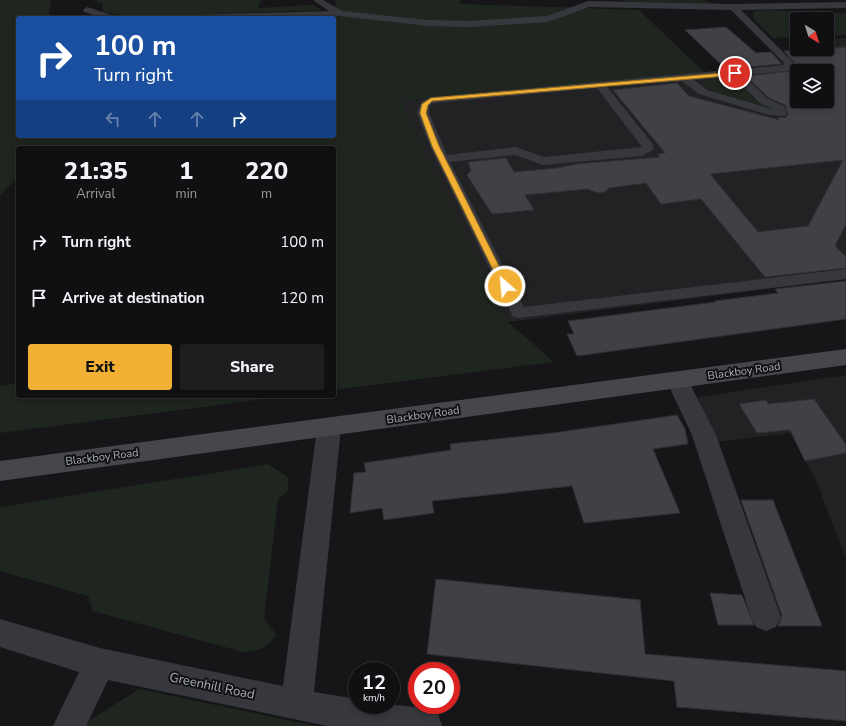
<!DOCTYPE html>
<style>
body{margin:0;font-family:"Nunito Sans",sans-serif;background:#1e1e20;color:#f1f3f6;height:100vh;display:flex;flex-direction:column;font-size:15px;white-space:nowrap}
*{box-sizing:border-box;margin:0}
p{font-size:13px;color:#9c9d9f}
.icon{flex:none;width:22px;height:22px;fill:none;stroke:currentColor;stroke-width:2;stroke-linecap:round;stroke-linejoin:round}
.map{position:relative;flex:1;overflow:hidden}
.panel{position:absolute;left:16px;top:146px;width:320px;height:252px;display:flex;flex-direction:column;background:#101012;border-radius:4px;box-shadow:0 2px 6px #0003,0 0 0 1px #303032}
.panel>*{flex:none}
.banner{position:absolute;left:16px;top:16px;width:320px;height:122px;border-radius:4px;box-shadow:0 2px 6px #0003,0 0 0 1px #303032;background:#1a4fa0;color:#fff;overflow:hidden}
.needle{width:26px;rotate:142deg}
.buttons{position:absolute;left:790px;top:12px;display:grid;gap:8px}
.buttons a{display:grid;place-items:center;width:44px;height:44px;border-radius:4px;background:#101012;box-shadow:0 2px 6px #0003,0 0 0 1px #303032;font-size:20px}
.speed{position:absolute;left:348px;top:662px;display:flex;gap:8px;font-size:20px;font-weight:700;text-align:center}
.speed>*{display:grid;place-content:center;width:52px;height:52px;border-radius:50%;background:#101012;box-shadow:0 2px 6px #0003,0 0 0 1px #303032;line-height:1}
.speed small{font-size:10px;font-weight:400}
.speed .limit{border:6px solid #d22;background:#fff;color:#111}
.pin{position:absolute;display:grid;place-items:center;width:34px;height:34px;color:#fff;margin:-17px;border:2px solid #fff;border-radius:50%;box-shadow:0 1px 4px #0007}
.me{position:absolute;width:44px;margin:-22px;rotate:333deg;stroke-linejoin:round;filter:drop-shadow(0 0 3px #0008)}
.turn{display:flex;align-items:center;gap:14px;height:84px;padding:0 12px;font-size:18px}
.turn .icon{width:52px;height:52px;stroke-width:2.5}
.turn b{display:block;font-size:28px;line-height:34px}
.lanes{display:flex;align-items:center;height:38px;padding:0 12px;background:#0003;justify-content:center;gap:20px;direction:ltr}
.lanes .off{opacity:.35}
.eta{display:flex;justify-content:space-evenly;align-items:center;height:68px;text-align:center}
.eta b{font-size:24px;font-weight:800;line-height:28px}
.cta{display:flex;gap:8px;margin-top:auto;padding:8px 12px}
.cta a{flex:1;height:46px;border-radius:4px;background:#f2b134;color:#111;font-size:16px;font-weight:800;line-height:46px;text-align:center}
.cta a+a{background:#1e1e20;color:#f1f3f6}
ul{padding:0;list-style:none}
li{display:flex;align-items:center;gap:12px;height:56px;padding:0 12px}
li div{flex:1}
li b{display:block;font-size:15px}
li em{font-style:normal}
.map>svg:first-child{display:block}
</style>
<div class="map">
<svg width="846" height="726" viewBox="0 0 846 726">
<rect width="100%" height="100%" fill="#161618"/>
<path fill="#222225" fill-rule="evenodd" d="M846,38V279L508,322L400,101L782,67L794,40H797V49H827V39ZM797,71H827V101H797Z
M846,375V559L816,480L791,433L714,442L698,397Z"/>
<path fill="#1e261f" d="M0,0H51L49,14C65,17 81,14 96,18H18V136H334V18H260L333,17L336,0H460V4L639,10L706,74L400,101L508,322L554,362L334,390V148H18V177L0,195Z
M94,0H261L258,8L312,5L322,10L132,17L103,12L102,3Z
M619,0H701L712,3L633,2Z
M766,10L846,13V35L827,36V19H797V37L773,38L753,18V14L755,11Z
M724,78L733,80L756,101L775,109L774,110L721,95L702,82L701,80Z
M18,383V396H290L0,433V386Z
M268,464L288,477V491L278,499L264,619L277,635C265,648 261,651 243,652L93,611L88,596L0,571V507Z
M139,689L316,726H81Z"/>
<path fill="#404145" stroke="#303034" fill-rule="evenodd" d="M726,27L756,53L771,52L782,64L726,69L685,30Z
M846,47V224L835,246L846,257V268L765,277L701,199L661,204L646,183L609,188L605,192L597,193L588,189L525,195L534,210L492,214L467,175L471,171L468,162L506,158L514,172L557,168L576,164L660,157L658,154L665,153L613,90L677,83L689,96L780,120L777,117L785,118L788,115L785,105L769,98L746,76L791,71L795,63L784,51ZM797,71H827V101H797ZM843,160L808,226L758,232L710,174Z
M846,281V319L577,356L567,334H574L568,321L715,302V301L778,293L775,289Z
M814,399L846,445V453L805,461L790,430L757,433L739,404L766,400L768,404Z
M677,415L685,429L688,444L653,449L680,513L584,523L572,486L432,501L434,513L384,520L382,508L350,513L354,473L366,472L364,463L451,450L450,444L553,433Z
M741,500H773L822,626H778L782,616Z
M436,579L640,600L645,654L846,671V721L677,707L674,681L427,654Z
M710,593L742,595L754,625H718Z"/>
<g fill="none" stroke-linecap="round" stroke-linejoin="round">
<path fill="#37383d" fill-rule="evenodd" d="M313,0H323L342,11L428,20L471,21L547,16L588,1L733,4L846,2V8L741,10L794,63L791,70L787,71L743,75L768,99L784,106L787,114L785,116L769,115L699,94L682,81L607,87L652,143L654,149L643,156L543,165L515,155L450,162L524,307L846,269V279L519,318L513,317L430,146L417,113L421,102L431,97L783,65L784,63L731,10L589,7L548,22L471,27L428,26L340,16L185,18L190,15L329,11ZM732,76L760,103L775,110L707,90L694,80ZM597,88L642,147L544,157L516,147L447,155L429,113L430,105L434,103Z
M87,7L115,16L117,18H103L84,12L83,10Z"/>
<path fill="#37383d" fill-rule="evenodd" d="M677,372L685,374L716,435L781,617L776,627L766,631L756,627L751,617L692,435L666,380L669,374Z
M329,419L337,422L341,428L314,692L357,699V705C385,705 411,703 438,714L442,726H327L108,680L86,726H53L79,672L0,647V619L100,648L283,686L317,428L321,422Z"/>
<path fill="#45474d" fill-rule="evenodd" d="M846,349V365L0,481V461Z"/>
</g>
<path fill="#f2b134" stroke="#9d7322" d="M735,72L737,75L432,101L428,105L426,113L439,146L509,286L505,288L501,286L432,146L420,113L422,104L431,98Z"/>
<g text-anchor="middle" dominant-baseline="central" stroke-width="4" stroke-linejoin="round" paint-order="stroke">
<g font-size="11" fill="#a8adb8" stroke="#111113">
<text transform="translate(744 371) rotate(-8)">Blackboy Road</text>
<text transform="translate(423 415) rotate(-8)">Blackboy Road</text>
<text transform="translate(102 457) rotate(-7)">Blackboy Road</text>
</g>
<g font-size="13" fill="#a8adb8" stroke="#111113">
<text transform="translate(212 686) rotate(12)">Greenhill Road</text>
</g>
</g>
</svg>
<div class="buttons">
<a><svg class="needle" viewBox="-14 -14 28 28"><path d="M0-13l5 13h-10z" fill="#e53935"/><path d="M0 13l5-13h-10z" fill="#9c9d9f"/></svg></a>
<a><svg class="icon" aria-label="layers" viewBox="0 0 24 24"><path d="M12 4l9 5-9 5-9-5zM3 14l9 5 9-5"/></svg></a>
</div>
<div class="speed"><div>12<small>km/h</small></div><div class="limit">20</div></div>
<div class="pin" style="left:735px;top:73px;background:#d93025"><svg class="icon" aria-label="arrive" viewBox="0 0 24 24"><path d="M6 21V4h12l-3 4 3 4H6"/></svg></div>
<svg class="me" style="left:505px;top:286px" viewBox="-20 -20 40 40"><circle r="17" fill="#f2b134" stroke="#fff" stroke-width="3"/><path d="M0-11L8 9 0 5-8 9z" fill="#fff"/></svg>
<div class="banner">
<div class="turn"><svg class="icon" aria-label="right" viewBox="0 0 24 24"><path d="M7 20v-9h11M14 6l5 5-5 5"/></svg><div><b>100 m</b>Turn right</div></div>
<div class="lanes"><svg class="icon off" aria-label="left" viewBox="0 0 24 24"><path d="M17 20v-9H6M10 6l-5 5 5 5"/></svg><svg class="icon off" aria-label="ahead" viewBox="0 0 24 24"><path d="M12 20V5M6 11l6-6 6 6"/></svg><svg class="icon off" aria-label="ahead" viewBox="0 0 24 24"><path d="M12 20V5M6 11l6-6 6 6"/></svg><svg class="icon" aria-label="right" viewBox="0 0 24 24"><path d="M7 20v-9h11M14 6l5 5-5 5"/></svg></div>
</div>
<section class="panel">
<div class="eta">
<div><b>21:35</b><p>Arrival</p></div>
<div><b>1</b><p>min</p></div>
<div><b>220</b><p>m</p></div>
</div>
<ul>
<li><svg class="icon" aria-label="right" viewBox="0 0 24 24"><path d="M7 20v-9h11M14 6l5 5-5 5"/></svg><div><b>Turn right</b></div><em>100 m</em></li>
<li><svg class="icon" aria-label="arrive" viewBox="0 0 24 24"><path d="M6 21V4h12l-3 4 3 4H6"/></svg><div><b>Arrive at destination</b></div><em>120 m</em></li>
</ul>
<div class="cta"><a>Exit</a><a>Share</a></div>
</section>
</div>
